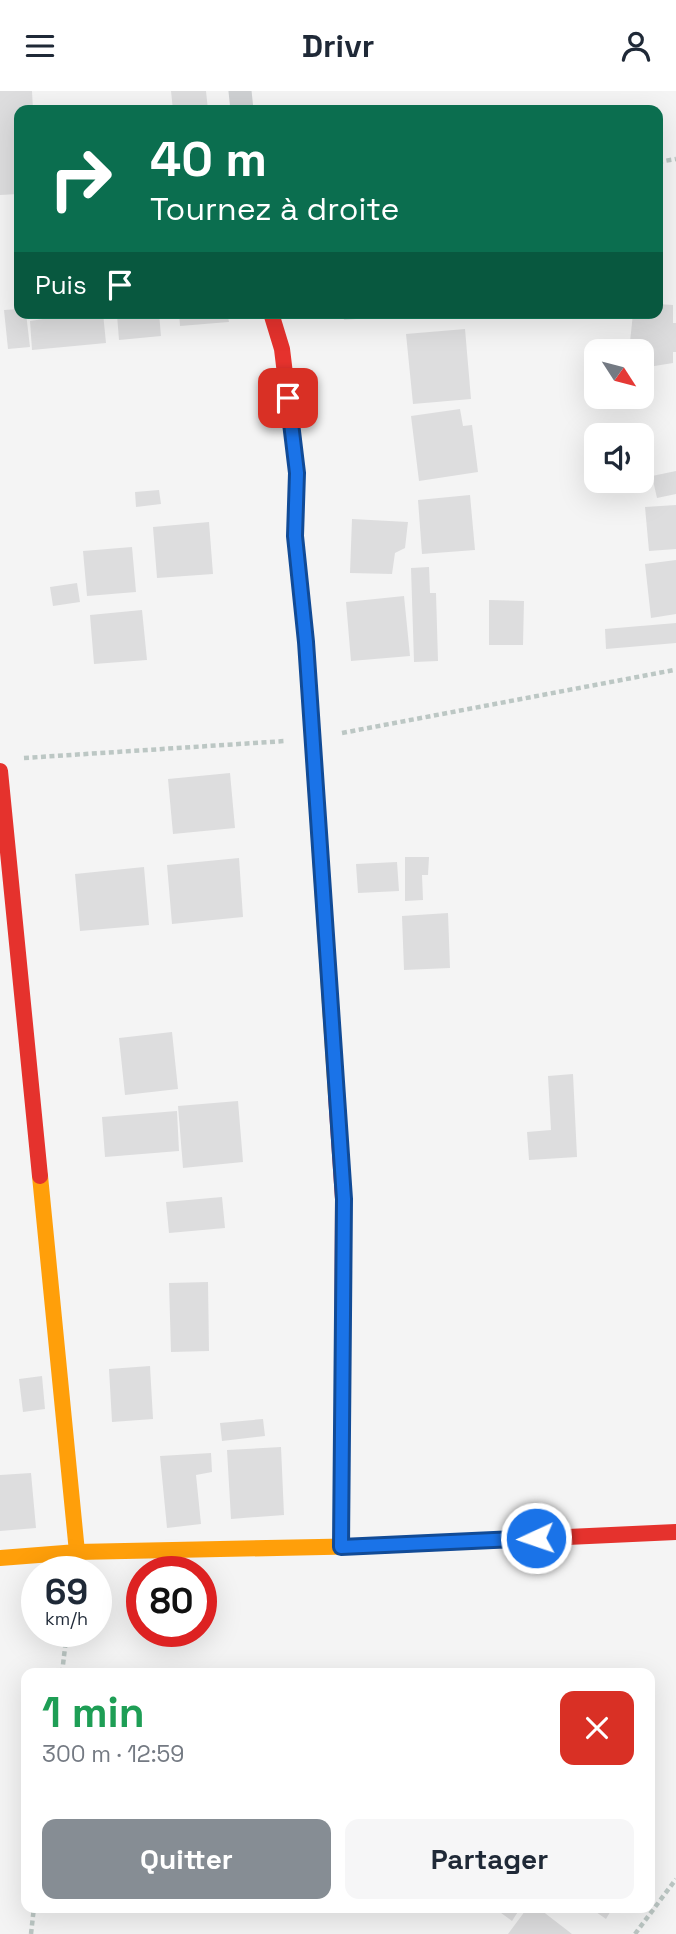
<!DOCTYPE html>
<html lang="fr">
<meta charset="utf-8">
<style>
body{margin:0;font-family:"Space Grotesk",sans-serif;background:#f6f6f7;color:#1f2937;height:100vh;display:flex;flex-direction:column;font-size:26px;white-space:nowrap}
*{box-sizing:border-box;margin:0}
p{font-size:23px;color:#747a83}
.icon{flex:none;width:38px;height:38px;fill:none;stroke:currentColor;stroke-width:2;stroke-linecap:round;stroke-linejoin:round}
.map{position:relative;flex:1;overflow:hidden}
.panel{position:absolute;left:21px;top:1577px;width:634px;height:245px;display:flex;flex-direction:column;background:#fff;border-radius:14px;box-shadow:0 7px 28px #0002}
.panel>*{flex:none}
.top-card{position:absolute;left:14px;top:14px;width:649px;height:214px;border-radius:14px;box-shadow:0 7px 28px #0002;background:#0b6e4f;color:#fff;overflow:hidden}
.needle{width:46px;rotate:126deg}
.controls{position:absolute;left:584px;top:248px;display:grid;gap:14px}
.controls a{display:grid;place-items:center;width:70px;height:70px;border-radius:14px;background:#fff;box-shadow:0 7px 28px #0002;font-size:35px}
.speed{position:absolute;left:21px;top:1465px;display:flex;gap:14px;font-size:35px;font-weight:700;text-align:center}
.speed>*{display:grid;place-content:center;width:91px;height:91px;border-radius:50%;background:#fff;box-shadow:0 7px 28px #0002;line-height:1}
.speed small{font-size:18px;font-weight:400}
.speed .limit{border:10px solid #d22;background:#fff;color:#111}
.pin{position:absolute;display:grid;place-items:center;width:60px;height:60px;color:#fff;margin:-30px;border-radius:14px;box-shadow:0 4px 10px #0006}
.me{position:absolute;width:77px;margin:-38px;rotate:267deg;stroke-linejoin:round;filter:drop-shadow(0 0 5px #0008)}
.turn{display:flex;align-items:center;gap:24px;height:147px;padding:0 21px;font-size:32px}
.turn .icon{width:91px;height:91px;stroke-width:2.5}
.turn b{display:block;font-size:49px;line-height:60px}
.then{display:flex;align-items:center;height:66px;padding:0 21px;background:#0003;gap:14px;font-size:26px}
.round{display:grid;place-items:center;flex:none;width:74px;height:74px;border-radius:14px;background:#f6f6f7}
.summary{display:flex;align-items:center;justify-content:space-between;height:119px;padding:0 21px}
h1{font-size:42px;font-weight:600;line-height:52px;color:#1e9e55}
.button{display:flex;gap:14px;margin-top:auto;padding:14px 21px}
.button a{flex:1;height:80px;border-radius:14px;background:#868d94;color:#fff;font-size:28px;font-weight:600;line-height:80px;text-align:center}
.button a+a{background:#f6f6f7;color:#1f2937}
header{display:flex;justify-content:space-between;align-items:center;height:91px;padding:0 21px;background:#fff;font-size:32px;font-weight:600}
.map>svg:first-child{display:block}
</style>
<header><svg class="icon" aria-label="menu" viewBox="0 0 24 24"><path d="M4 6h16M4 12h16M4 18h16"/></svg>Drivr<svg class="icon" aria-label="person" viewBox="0 0 24 24"><circle cx="12" cy="8" r="4"/><path d="M4 21q1-7 8-7t8 7"/></svg></header>
<div class="map">
<svg width="676" height="1843" viewBox="0 0 676 1843">
<rect width="100%" height="100%" fill="#f4f4f4"/>
<path fill="#ddddde" d="M0,0H32L33,19H19V103L0,104Z
M171,0H206L208,19H173Z
M658,213L673,214V232H676V261H673V272L642,277V261H629L633,222H658Z
M19,218V222H26L30,256L8,258L4,219Z
M82,222H103L106,252L32,259L30,230Z
M138,222H159L161,245L119,249L117,224Z
M179,222H227L229,231L180,235Z
M343,222H392V225L344,229Z
M465,238L471,308L413,313L406,243Z
M460,318L463,335L472,334L478,381L419,390L411,325Z
M676,380V403L657,407L652,385Z
M159,399L161,413L136,416L135,401Z
M470,404L475,459L422,463L418,409Z
M676,414V458L649,460L645,416Z
M352,428L408,431L405,457L395,462L392,483L350,482Z
M209,431L213,483L157,487L153,436Z
M132,456L136,501L87,505L83,460Z
M676,469V523L651,527L645,473Z
M429,476L430,502H436L438,570L414,571L411,477Z
M77,492L80,511L53,515L50,496Z
M404,505L410,565L351,570L346,511Z
M489,509L524,510L523,554H489Z
M142,519L147,569L94,573L90,524Z
M676,532V552L606,558L605,538Z
M230,682L235,737L173,743L168,688Z
M405,766H429L428,784H422L423,809L405,810Z
M239,767L243,826L172,833L167,774Z
M397,771L399,800L358,802L356,773Z
M144,776L149,834L80,840L75,783Z
M448,822L450,877L404,879L402,825Z
M172,941L178,998L125,1004L119,947Z
M573,983L577,1066L529,1069L527,1041L551,1039L548,985Z
M238,1010L243,1071L183,1077L178,1015Z
M177,1020L179,1060L105,1066L102,1026Z
M222,1106L225,1137L169,1142L166,1111Z
M208,1191L209,1260L171,1261L169,1192Z
M150,1275L153,1328L112,1331L109,1278Z
M42,1285L45,1318L23,1321L19,1288Z
M263,1328L265,1345L222,1350L220,1332Z
M281,1356L284,1424L231,1428L227,1359Z
M211,1362L212,1381L196,1384L201,1433L167,1437L160,1365Z
M31,1382L36,1437L0,1440V1384Z
M499,1816H521L512,1830L497,1819Z
M528,1816H537L572,1843H508Z
M589,1816H613L606,1828Z"/>
<g fill="none" stroke-linecap="round" stroke-linejoin="round">
<path stroke="#bcc7c4" stroke-width="4.5" stroke-dasharray="5 3.5" stroke-linecap="butt" d="M658,71L676,68
M342,642L674,579
M24,667L285,650
M62,1582L67,1540
M31,1843L34,1816
M635,1843L676,1788"/>
<path stroke="#ced0d2" stroke-width="23" d="M240,0L242,19"/>
<path stroke="#ff9f0a" stroke-width="16" d="M315,687L336,1004
M40,1085L77,1461
M341,1456L342,1358
M0,1467L77,1461L370,1455"/>
<path stroke="#e5322d" stroke-width="16" d="M271,222L282,258L297,382L295,445L306,551L315,687
M0,680L40,1085
M336,1004L343,1108L342,1358
M370,1455L676,1441"/>
</g>
<g fill="none" stroke-linecap="round" stroke-linejoin="round">
<g stroke="#114b97" stroke-width="18">
<path id="route" d="M288,307L297,382L295,445L306,551L344,1108L341,1456L536,1447"/>
</g>
<use href="#route" stroke="#1a73e8" stroke-width="12"/>
</g>
</svg>
<div class="controls">
<a><svg class="needle" viewBox="-14 -14 28 28"><path d="M0-13l5 13h-10z" fill="#e53935"/><path d="M0 13l5-13h-10z" fill="#747a83"/></svg></a>
<a><svg class="icon" aria-label="sound" viewBox="0 0 24 24"><path d="M4 9h4l5-4v14l-5-4H4zM17 9q2 3 0 6"/></svg></a>
</div>
<div class="speed"><div>69<small>km/h</small></div><div class="limit">80</div></div>
<div class="pin" style="left:288px;top:307px;background:#d93025"><svg class="icon" aria-label="arrive" viewBox="0 0 24 24"><path d="M6 21V4h12l-3 4 3 4H6"/></svg></div>
<svg class="me" style="left:536px;top:1447px" viewBox="-20 -20 40 40"><circle r="17" fill="#1a73e8" stroke="#fff" stroke-width="3"/><path d="M0-11L8 9 0 5-8 9z" fill="#fff"/></svg>
<div class="top-card">
<div class="turn"><svg class="icon" aria-label="right" viewBox="0 0 24 24"><path d="M7 20v-9h11M14 6l5 5-5 5"/></svg><div><b>40 m</b>Tournez à droite</div></div>
<div class="then">Puis<svg class="icon" aria-label="arrive" viewBox="0 0 24 24"><path d="M6 21V4h12l-3 4 3 4H6"/></svg></div>
</div>
<section class="panel">
<div class="summary"><div><h1>1 min</h1><p>300 m · 12:59</p></div><a class="round" style="background:#d93025;color:#fff"><svg class="icon" aria-label="close" viewBox="0 0 24 24"><path d="M6 6l12 12M18 6L6 18"/></svg></a></div>
<div class="button"><a>Quitter</a><a>Partager</a></div>
</section>
</div>
